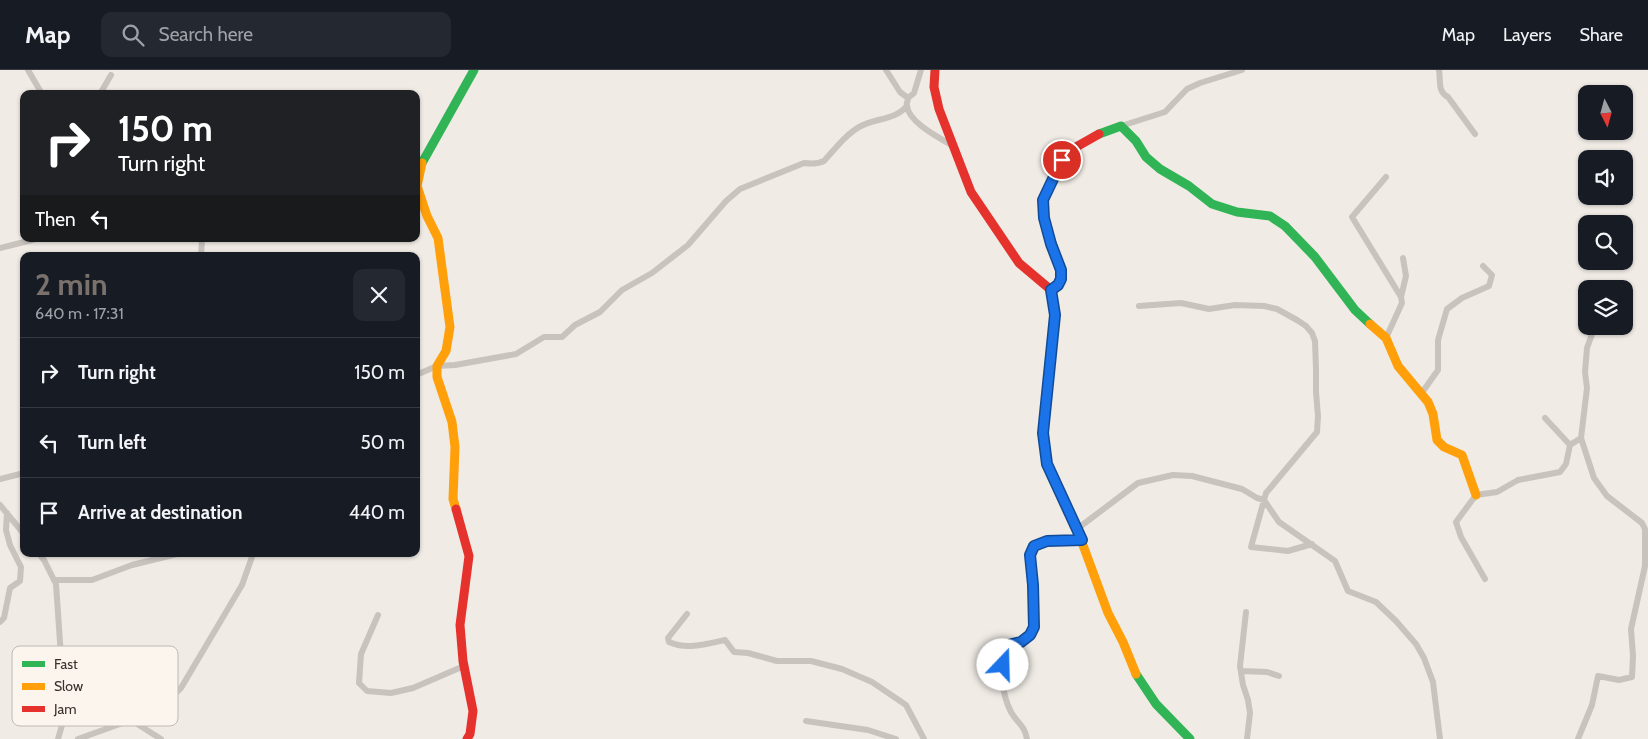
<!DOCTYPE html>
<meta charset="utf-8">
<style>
body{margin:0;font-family:Cabin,sans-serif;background:#242831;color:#f1f3f6;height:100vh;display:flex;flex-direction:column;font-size:19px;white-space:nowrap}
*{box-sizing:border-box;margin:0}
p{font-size:16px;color:#9ea1a6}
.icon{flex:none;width:28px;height:28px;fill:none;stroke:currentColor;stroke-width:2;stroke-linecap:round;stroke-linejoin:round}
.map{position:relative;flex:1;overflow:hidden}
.side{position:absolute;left:20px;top:182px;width:400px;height:305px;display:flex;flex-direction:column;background:#171b24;border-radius:10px;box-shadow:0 1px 4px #0004}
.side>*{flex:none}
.top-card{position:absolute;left:20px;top:20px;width:400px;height:152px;border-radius:10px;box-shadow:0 1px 4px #0004;background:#202124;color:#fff;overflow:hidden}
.needle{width:32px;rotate:174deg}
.buttons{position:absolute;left:1578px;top:15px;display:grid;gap:10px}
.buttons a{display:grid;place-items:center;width:55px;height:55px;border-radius:10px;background:#171b24;box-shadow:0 1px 4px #0004;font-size:25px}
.pin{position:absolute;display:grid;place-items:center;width:42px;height:42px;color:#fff;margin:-21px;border:2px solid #fff;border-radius:50%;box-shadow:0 1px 5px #0007}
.me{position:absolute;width:55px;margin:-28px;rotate:21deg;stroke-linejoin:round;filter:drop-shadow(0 0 4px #0008)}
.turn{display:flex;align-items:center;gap:18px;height:105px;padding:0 15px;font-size:22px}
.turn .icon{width:65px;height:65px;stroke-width:2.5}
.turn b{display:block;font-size:35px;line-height:42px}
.then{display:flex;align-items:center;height:48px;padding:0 15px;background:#0003;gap:10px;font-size:19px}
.round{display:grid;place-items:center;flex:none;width:52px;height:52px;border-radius:10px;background:#242831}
.overview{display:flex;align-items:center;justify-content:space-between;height:85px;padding:0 15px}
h1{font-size:30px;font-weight:800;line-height:38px;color:#7a716c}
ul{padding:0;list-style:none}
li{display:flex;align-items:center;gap:15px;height:70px;padding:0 15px;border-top:1px solid #363941}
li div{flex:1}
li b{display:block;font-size:19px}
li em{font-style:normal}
header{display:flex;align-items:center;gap:30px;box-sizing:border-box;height:70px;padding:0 25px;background:#171b24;border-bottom:1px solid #363941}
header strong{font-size:24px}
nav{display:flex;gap:28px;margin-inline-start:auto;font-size:18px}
.search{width:350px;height:45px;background:#242831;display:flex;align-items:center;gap:12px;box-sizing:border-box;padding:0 18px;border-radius:10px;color:#9ea1a6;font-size:19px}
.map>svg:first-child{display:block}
</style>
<header>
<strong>Map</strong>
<div class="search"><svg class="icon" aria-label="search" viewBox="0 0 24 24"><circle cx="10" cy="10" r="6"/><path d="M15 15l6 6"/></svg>Search here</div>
<nav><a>Map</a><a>Layers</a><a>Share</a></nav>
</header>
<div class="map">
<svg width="1648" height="669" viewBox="0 0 1648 669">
<rect width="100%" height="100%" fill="#f0ebe5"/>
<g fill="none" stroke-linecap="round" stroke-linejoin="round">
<path stroke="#c9c3be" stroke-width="6" d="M28,0L42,24
M886,0L900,22L908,28L914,23L921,0
M1439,0C1441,11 1437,21 1448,27L1475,64
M100,24L111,5
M908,28C908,31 906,33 907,36C909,53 940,68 953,76
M1121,56L1165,42L1187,19L1200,13L1242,0
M0,178L36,169
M201,186L202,169
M1401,227L1406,206L1403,188
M1139,236L1181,233L1209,239L1235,235L1264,236L1277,239L1297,250L1306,256L1312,263L1315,271L1316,299V322L1318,346L1317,362L1266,423L1251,477L1288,481L1312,474
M1386,268L1402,233L1401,227L1352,147L1386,107
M416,305L437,296L455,295L516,284L544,267H562L575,255L600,242L622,220L652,203L688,175L726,131L740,119L804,93C812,94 818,94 824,91C835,79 847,63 861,56C876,48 895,50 907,36
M1421,324L1438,300V270L1447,239L1462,228L1489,216L1492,205L1483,196
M1545,348L1570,375
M0,409L24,403
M0,435L24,464
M1077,459L1138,413L1173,405L1192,406L1242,419L1257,428L1264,430L1279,452L1335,491L1348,521L1376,532L1396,551L1416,574L1424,588L1433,612L1440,669
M39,484L44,490L56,514L65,645L58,669
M1485,509L1461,467L1456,452L1476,425L1497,422L1518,410L1560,402L1566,394L1570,375L1581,368
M54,510H92L132,495L177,484
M1246,542L1240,596L1243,615L1248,630L1250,643L1247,669
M687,544L668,568L669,572C686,580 707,574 725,570L734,582L748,583L777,591H811L842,599L872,612L906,635L924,669
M378,545L361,584L359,613L367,621L391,623L413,618L464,596
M0,552L4,548L10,518L20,511L21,497L10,475L6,460L7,443
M1241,601L1267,602L1279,606
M131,650L161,669
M806,651L868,660L896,669
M78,669L131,650L154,643L181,618L242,515L253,484
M1027,669C1024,654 1017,653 1011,642C1001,623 999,594 1008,575L1021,572L1031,565L1034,557L1033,515L1030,485L1033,476L1047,471H1082
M1578,669L1592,635L1598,606L1619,610L1632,607L1633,586L1631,559L1645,496V459L1642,453L1607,426L1594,408L1581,368L1587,318L1585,302L1587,278L1595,256"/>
<path stroke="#30b455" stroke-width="9" d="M1099,64L1121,56L1136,71L1146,87L1160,99L1189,116L1212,134L1237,142L1270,146L1285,156L1315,187L1355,240L1370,254
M422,93L474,0
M1136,604L1156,634L1190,669"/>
<path stroke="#ff9f0a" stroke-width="9" d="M422,93L417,116L427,146L438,168L450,257L446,281L437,296V307L452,352L455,377L453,429L456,439
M1055,249L1043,363L1047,394L1080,467L1108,543L1123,572L1136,604
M1370,254L1386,268L1398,296L1428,332L1433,344L1437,370L1444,377L1462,385L1476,425"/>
<path stroke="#e5322d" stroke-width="9" d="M935,0L934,17L939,39L971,122L1019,193L1051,220L1055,249
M1051,220L1058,215L1061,209V200L1051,174L1044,148L1043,130L1062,90L1076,77L1099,64
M456,439L469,486L460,555L463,591L473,641L470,664L467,669"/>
</g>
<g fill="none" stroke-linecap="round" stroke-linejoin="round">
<g stroke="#114b97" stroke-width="12">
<path id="route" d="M1003,595L1004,583L1008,575L1021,572L1030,565L1034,557L1033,515L1030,485L1034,476L1047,471L1082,470L1047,394L1043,363L1055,245L1051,220L1058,215L1061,209V200L1051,174L1044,148L1043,130L1062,90"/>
</g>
<use href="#route" stroke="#1a73e8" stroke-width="9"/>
</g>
<rect x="12" y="576" width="166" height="80" rx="8" fill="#fbf5ee" stroke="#c1bab4" stroke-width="1"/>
<rect x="22" y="591" width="23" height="6" fill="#30b455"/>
<rect x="22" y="613" width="23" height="7" fill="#ff9f0a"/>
<rect x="22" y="636" width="23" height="6" fill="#e5322d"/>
<g font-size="14" fill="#3b302b">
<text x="54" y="599">Fast</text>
<text x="54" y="621">Slow</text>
<text x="54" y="644">Jam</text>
</g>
</svg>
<div class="buttons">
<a><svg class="needle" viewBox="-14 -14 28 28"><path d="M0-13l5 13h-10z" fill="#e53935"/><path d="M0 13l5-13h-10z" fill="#9ea1a6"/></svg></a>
<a><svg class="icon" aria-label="sound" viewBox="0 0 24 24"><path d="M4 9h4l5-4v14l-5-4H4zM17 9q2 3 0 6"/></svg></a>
<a><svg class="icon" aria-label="search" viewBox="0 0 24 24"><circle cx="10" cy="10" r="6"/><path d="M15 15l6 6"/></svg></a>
<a><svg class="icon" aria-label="layers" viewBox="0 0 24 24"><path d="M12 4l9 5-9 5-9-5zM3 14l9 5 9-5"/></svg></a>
</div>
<div class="pin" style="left:1062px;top:90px;background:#d93025"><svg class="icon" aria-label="arrive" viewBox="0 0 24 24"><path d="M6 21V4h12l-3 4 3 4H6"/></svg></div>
<svg class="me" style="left:1003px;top:595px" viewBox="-20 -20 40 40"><circle r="19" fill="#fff"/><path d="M0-13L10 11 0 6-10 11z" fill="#1a73e8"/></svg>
<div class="top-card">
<div class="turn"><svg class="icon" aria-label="right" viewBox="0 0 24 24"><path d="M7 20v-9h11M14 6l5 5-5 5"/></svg><div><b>150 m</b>Turn right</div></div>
<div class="then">Then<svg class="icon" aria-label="left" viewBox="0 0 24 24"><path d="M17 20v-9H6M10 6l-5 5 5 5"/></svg></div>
</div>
<section class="side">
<div class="overview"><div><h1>2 min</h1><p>640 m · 17:31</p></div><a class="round"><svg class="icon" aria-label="close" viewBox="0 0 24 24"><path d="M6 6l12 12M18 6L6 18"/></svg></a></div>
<ul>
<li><svg class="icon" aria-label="right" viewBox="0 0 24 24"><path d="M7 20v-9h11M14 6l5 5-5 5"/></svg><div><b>Turn right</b></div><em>150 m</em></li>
<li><svg class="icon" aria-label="left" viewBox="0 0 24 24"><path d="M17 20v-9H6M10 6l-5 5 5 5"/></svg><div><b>Turn left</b></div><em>50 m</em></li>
<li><svg class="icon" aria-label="arrive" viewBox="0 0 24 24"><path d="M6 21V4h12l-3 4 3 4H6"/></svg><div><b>Arrive at destination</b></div><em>440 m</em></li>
</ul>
</section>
</div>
